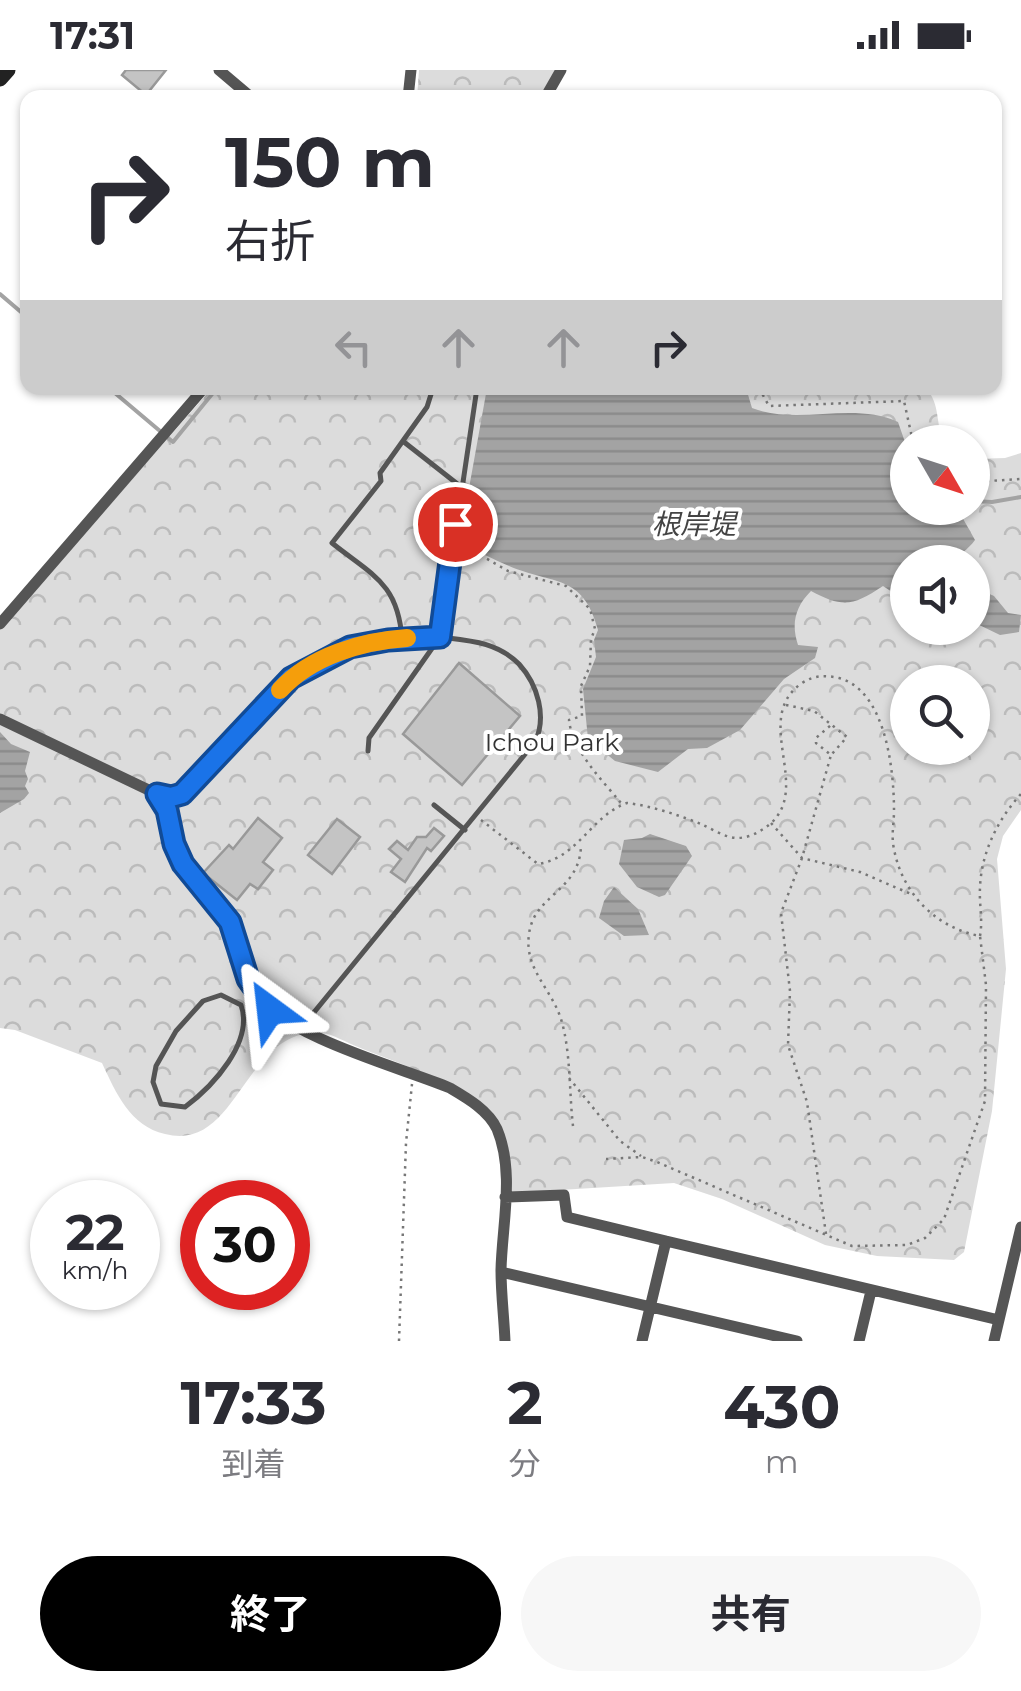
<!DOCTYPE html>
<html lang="ja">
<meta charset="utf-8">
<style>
body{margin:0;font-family:Montserrat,"Noto Sans JP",sans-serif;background:#f7f7f7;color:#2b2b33;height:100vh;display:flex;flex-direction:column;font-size:38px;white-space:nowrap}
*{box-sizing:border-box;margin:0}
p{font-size:32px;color:#7c7c81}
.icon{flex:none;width:55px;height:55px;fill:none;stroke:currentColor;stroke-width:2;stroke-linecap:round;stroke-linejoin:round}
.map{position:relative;height:1271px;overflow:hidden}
.drawer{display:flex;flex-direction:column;background:#fff;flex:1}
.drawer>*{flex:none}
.top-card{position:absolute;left:20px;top:20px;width:982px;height:305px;border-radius:20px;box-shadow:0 2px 8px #0004;background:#fff;color:#2b2b33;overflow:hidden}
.needle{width:65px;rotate:129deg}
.buttons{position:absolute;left:890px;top:355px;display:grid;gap:20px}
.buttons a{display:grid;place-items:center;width:100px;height:100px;border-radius:50%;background:#fff;box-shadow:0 2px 8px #0004;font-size:50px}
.speed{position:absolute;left:30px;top:1110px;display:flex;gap:20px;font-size:50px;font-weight:700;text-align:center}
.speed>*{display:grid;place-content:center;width:130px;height:130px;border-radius:50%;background:#fff;box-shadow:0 2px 8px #0004;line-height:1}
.speed small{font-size:25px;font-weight:400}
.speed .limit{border:15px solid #d22;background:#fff;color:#111}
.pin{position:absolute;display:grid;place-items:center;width:85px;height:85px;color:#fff;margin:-42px;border:5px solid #fff;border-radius:50%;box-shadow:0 2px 10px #0007}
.me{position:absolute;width:110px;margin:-55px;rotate:330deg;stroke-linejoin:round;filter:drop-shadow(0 0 8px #0008)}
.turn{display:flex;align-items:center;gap:35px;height:210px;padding:0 40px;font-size:45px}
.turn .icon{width:130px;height:130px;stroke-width:2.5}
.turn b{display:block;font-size:70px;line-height:85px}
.lanes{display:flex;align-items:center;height:95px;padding:0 40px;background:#0003;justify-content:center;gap:50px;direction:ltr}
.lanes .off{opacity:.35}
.eta{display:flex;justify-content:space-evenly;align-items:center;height:170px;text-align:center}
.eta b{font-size:60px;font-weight:700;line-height:70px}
.action{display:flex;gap:20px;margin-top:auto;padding:20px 40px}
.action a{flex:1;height:115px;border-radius:60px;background:#000;color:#fff;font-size:40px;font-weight:700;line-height:115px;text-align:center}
.action a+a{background:#f7f7f7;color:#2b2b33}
.status{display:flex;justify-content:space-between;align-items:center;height:70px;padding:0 50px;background:#fff;direction:ltr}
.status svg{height:28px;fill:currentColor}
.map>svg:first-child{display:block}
</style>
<div class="status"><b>17:31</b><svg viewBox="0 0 49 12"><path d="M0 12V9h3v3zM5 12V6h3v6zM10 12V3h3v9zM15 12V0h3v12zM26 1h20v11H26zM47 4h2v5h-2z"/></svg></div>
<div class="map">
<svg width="1021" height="1271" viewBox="0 0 1021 1271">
<defs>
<pattern id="forest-crowns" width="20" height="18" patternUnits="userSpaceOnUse" patternTransform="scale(2.5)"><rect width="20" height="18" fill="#dcdcdc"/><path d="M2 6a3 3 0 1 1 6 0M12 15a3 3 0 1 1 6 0" fill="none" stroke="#bbb"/></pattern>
<pattern id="water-rules" width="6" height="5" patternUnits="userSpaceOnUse" patternTransform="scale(2.5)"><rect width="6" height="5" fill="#a3a3a3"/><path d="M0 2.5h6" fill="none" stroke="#8b8b8b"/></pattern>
</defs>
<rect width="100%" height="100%" fill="#fff"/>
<path fill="url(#forest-crowns)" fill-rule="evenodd" d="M419,0H556L539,27L417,28Z
M212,318H926C941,335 935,353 944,372H908V438H972L973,389L1005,388L1021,383V740L1003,766L997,789L1006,899L992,1041L964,1182L954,1190L877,1186L825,1175L722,1129L674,1113L511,1123L500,1053C472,1036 444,1014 415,1000C397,991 377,985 358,977C347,973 333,964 322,963C243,957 239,1083 165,1064C130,1056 116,1023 102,993L15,960L0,958V560ZM908,492H972V558H908ZM908,612H972V678H908Z"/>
<path fill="url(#water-rules)" d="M487,318H746L752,338C798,356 853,331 898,352L906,375L908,438H957L975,470C957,494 936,492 908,492L907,532L883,516C853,536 843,538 811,521C795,537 791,554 798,575L818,577L815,588L784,609L740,660L707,678L688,679L658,702L615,691L588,669L583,619L596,587L594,570L598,560C583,503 553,515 509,496C492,489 477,480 459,474Z
M973,518L994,526L1008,543L1021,545L1019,562L1000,565L973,552Z
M0,662L11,674L30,682L25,701L28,709L25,716L29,723L24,729L0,743Z
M650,764L686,776L692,786L665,825L659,827L637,817L619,794L624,770L642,768Z
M614,817L638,839L649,865L624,866L599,848L604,831Z"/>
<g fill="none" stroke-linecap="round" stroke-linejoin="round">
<path stroke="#a3a3a3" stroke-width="4" d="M0,224L28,248
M109,318L173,372L217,318
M972,431L992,432L1021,427"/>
</g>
<path fill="#c4c4c4" stroke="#999" stroke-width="2.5" d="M126,0H166L146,25L122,5Z
M459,593L520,646L462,715L403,664Z
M258,748L282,768L263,792L273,800L258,819L250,814L237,830L203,803L229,775L233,779Z
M337,749L360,767L332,804L308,785Z
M434,758L444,766L431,781L427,778L405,812L391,802L401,789L389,779L397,771L408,780L417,767H426Z"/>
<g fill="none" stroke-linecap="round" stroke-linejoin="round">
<path stroke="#777" stroke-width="2.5" stroke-dasharray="2.5 5" stroke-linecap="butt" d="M759,318L769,336L904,331L913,372
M972,412L1021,409
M461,474L508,501L566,516L590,539L595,559L591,569L590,596L581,616L582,646L569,650C572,680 602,710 621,733
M786,635L814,641L847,667L831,685L816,673V668L831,655
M481,750L538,794C578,788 592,745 627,733C652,736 678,745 701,754C712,759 724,767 736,768C744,768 752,766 758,762C823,728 747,651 802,613C814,605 826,605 839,608C886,621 894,700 894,741C894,754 891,766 894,779C902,823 936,858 980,866L986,915L985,1031L944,1149L925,1168L907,1175L852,1176L657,1092L642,1087L606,1089
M771,753L802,788L860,802L911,824
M980,866C983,850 979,834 980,818C981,783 998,749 1021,724
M569,1008L620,1071L641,1086
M573,1056C569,1022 571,982 561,949C551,918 524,899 529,864C534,824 581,821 581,774
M826,1164L807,1032L788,975L790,921L781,843L802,788L831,685
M399,1271L406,1073L412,1014"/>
<path stroke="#555" stroke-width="5" d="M404,372L460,416
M402,569C398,513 372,505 332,473L381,411L380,403L427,337L433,318
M368,681L369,668L440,567L477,318
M160,725L171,727L182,724C207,698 232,671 256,645C268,632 280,616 294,606C340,577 394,562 448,568C475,571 499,574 519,594C538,615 547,647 535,672L302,957
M434,735L465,760
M221,925L241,935C254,972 213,1016 185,1037L161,1034L153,1012L156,996L176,961L203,931Z"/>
<path stroke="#555" stroke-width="11" d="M219,0L252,28
M408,28L411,0
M545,28L561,0
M0,554L204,318
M0,649L157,724C173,739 171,774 183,795C197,817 218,832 231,854C244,877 242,904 258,926C289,968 399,997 450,1018C467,1028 488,1040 497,1059C515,1102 502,1155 501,1200C501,1224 504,1247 505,1271
M505,1127L564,1125L567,1147L666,1171
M501,1202L797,1271
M642,1271L666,1171L999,1250
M859,1271L871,1221
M994,1271L1021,1157"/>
<path stroke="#222" stroke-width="15" d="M0,9L8,0"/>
</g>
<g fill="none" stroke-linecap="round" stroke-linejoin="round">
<g stroke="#114b97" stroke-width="25">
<path id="route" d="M270,940L248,909L230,852L183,794L174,774L167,740L157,724L171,727L182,724L291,608L350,577L388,570L440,567L455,454"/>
</g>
<use href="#route" stroke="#1a73e8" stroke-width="18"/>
<path stroke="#f59e0b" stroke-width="18" d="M280,620C311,586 362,571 407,568"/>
</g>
<g text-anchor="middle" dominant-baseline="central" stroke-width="8" stroke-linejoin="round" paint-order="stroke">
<g font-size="25" fill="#333" stroke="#fff">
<text x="552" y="672">Ichou Park</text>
</g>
<g font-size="28" font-style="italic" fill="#444" stroke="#fff">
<text x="694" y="454">根岸堤</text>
</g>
</g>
</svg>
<div class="buttons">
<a><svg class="needle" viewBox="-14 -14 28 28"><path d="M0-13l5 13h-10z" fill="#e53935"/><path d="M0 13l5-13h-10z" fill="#7c7c81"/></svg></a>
<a><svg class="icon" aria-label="sound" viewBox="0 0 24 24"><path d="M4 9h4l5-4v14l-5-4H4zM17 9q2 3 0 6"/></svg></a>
<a><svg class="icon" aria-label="search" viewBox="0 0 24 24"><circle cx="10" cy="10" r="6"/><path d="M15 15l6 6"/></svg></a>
</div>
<div class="speed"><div>22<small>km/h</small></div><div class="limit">30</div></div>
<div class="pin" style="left:455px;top:454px;background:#d93025"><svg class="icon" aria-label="arrive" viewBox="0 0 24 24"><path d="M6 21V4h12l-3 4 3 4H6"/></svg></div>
<svg class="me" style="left:270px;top:940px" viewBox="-20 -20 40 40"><path d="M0-17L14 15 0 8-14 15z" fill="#1a73e8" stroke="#fff" stroke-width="4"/></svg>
<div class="top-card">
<div class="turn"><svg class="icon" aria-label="right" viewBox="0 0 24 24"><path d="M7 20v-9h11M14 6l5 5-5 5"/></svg><div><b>150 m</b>右折</div></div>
<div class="lanes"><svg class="icon off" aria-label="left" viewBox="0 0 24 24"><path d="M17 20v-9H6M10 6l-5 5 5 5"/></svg><svg class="icon off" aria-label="ahead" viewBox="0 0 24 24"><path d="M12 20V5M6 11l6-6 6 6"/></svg><svg class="icon off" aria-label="ahead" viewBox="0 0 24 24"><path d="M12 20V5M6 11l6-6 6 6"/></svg><svg class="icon" aria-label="right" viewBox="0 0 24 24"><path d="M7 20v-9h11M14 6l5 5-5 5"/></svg></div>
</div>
</div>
<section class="drawer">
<div class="eta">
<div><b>17:33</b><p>到着</p></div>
<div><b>2</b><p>分</p></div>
<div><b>430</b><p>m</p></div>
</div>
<div class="action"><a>終了</a><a>共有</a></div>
</section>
